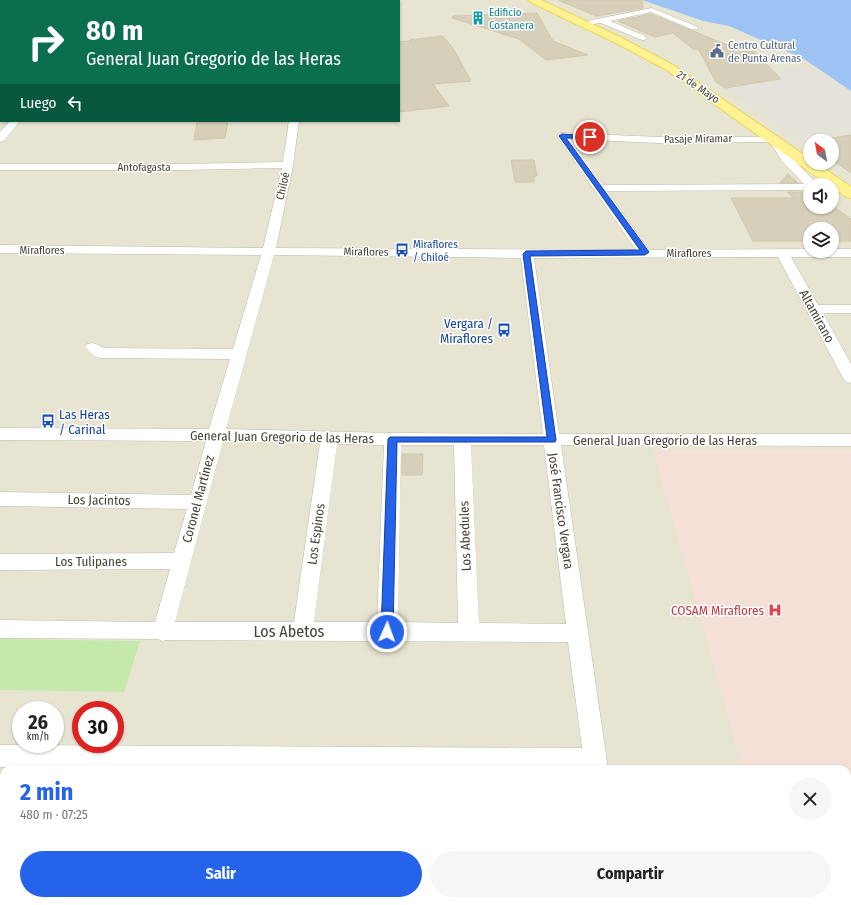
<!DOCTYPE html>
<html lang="es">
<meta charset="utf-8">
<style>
body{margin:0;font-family:"Fira Sans Condensed",sans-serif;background:#f6f6f6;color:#222;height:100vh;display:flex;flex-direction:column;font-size:15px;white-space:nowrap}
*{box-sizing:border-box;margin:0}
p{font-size:13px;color:#767676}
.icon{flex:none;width:22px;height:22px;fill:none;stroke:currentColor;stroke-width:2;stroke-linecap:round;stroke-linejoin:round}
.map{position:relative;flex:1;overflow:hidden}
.drawer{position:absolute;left:0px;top:765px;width:851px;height:140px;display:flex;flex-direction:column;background:#fff;border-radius:12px 12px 0 0;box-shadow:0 1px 3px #0004}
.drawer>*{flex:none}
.hud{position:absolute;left:0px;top:0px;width:400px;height:122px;box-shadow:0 1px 3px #0004;background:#0b6e4f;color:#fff;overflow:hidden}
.needle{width:26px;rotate:328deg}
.controls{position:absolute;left:803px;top:134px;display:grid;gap:8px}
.controls a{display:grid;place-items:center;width:36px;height:36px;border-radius:50%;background:#fff;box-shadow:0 1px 3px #0004;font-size:20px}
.speed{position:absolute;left:12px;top:701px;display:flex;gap:8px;font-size:20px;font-weight:700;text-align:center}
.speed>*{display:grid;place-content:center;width:52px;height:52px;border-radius:50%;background:#fff;box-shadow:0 1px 3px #0004;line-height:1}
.speed small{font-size:10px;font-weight:400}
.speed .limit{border:6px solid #d22;background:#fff;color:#111}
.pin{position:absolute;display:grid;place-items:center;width:34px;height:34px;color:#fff;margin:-17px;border:2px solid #fff;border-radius:50%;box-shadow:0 1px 4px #0007}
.me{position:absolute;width:44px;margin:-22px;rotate:2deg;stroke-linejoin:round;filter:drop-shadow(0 0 3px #0008)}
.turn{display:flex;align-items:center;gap:14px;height:84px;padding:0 20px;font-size:18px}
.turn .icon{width:52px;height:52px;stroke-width:2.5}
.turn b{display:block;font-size:28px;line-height:34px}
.then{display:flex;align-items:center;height:38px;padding:0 20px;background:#0003;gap:8px;font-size:15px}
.round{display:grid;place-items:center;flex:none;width:42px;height:42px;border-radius:21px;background:#f6f6f6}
.headline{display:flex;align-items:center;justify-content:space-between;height:68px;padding:0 20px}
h1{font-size:24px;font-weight:700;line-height:30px;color:#2563eb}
.action{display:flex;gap:8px;margin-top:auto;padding:8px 20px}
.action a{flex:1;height:46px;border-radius:24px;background:#2563eb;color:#fff;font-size:16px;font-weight:700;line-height:46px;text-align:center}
.action a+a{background:#f6f6f6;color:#222}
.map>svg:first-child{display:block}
</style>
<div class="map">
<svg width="851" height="905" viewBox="0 0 851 905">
<rect width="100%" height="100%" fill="#f3f1e4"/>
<path fill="#e8e4d2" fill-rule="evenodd" d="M125,0H642L703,21L729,26L804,59L851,91V905H0V27L1,121H399V1H124ZM810,141H832V163H810ZM810,185H832V207H810ZM810,229H832V251H810ZM21,710H55V744H21ZM81,710H115V744H81ZM4,769H847V901H4Z"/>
<path fill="#e5e2d9" d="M807,66L815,67L851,91V177L832,163V141H810V148L710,80Z"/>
<path fill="#f5e0d7" d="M653,450H851V905H782L780,901H847V769H743Z"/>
<path fill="#c3eaaa" d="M0,639L140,641L124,692L0,690Z"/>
<path fill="#9dc2f4" d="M642,0H851V91L804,59L729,26L703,21Z"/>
<path fill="#d6cfb9" stroke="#d1c8ac" d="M558,0H642L643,8L596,16Z
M537,13L553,41L588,55L546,60L519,39L452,18L453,16Z
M651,14L725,44H737L744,51H754L781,79L725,88L716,82L699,50L693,49L673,33L655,37L618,21Z
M443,36L454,50L471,81L433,84L449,106L399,112V42L411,41L409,40Z
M228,121L225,138L194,140L197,122Z
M851,135V173L832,160V138Z
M511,160H534L537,176H534V182H515Z
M788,174L798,183H780Z
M787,192H807L810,194V207H824L832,214V205L851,219V241H832V229H810V241H753L731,198H794Z
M402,454H423L422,475H402Z"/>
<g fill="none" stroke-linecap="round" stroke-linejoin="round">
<g stroke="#bfbba7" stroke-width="1">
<path id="street" d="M116,0H124L115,1Z
M286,0H294V1H286Z
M652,8L698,27L697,29H691L651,12L610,21L645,36L646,38L645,40H642L601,23L592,24L588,22L592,20Z
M0,24H1V28H0Z
M10,121H20L4,141L0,142V132Z
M289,121H299L293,165L276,248L636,250L557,136L562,133L659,137H778L790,156L818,185H810V190L607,191L649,250L810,249V251H832V249H851V257H791L818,305H851V313H823L851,364V383L846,382L843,378L778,257L534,258L559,434H851V446L561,445L608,769L0,767V745L582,748L568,642L166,640L162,641L158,639L0,638V620L155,622L170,569L0,570V554L174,553L187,509L0,506V492L191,495L206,441L0,440V428L209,429L230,359L99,358L94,356L85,347L87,344C94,342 97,344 103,348L233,349L261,255L0,253V245L263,248L282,168L181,170H0V164H181L283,162ZM570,139L659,143L770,142L782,161L804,184L602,185ZM274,255L521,258L543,434L393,433L226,429ZM223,441L320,443L294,622H175ZM337,444L384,445L377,622H314ZM401,445H454L458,623L398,622ZM471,445H544L566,624L479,623Z
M4,799V832L0,833V800Z
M63,901H90L89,905H62Z
M239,901H265V905H239Z
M601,901H627L628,905H602Z"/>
</g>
<g stroke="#ead75b" stroke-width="2">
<path id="primary" d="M528,0H541L622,38L673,65L810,159V163H816L851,187V198L846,197L832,187V185H828L665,69L614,42L530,2Z"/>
</g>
<use href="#street" fill="#fff" fill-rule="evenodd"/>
<use href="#primary" fill="#fff292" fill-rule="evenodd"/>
</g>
<path fill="#2563eb" stroke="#184099" d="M562,134L592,136V138L590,139L566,138L649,252L645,255L530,256L556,440L555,442H397L393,632L391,635L387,637L383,635L381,632L388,439L390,437H547L523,254L526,251L640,250L559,136Z"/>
<defs>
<g id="building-bare" transform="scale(1.08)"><path d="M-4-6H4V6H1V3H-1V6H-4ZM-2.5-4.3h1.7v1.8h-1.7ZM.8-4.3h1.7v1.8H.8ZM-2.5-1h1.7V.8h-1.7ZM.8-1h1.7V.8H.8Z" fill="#0f9aa8" stroke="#fff" stroke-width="2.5" paint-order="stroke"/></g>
<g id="civic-bare" transform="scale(1.08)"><path d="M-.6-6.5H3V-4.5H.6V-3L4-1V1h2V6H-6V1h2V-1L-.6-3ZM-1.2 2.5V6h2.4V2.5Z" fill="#5c6f8a" stroke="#fff" stroke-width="2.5" paint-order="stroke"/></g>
<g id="bus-bare" transform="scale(1.08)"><path d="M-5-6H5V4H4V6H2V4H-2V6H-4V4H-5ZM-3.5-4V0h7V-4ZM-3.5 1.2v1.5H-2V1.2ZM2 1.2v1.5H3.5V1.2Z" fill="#1a4fb4" stroke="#fff" stroke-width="2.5" paint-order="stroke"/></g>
<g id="hospital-bare" transform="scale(1.08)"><path d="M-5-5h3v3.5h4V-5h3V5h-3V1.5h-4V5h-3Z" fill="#e0444e" stroke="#fff" stroke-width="2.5" paint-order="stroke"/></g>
</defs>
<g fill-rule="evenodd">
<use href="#building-bare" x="478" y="18"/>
<use href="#civic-bare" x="717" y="51"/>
<use href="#bus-bare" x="402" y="250"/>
<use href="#bus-bare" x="504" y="330"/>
<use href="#bus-bare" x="48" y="421"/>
<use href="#hospital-bare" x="775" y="610"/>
</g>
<g text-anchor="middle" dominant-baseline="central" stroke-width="3" stroke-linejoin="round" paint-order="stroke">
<g font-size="11" fill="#0d838f" stroke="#fff" text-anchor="start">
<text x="489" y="12">Edificio<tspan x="489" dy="13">Costanera</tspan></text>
</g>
<g font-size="11" fill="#4e5e75" stroke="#fff" text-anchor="start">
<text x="728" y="45">Centro Cultural<tspan x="728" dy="13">de Punta Arenas</tspan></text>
</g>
<g font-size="11" fill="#464234" stroke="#fff">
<text transform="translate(698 87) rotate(34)">21 de Mayo</text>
<text transform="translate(698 139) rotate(-1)">Pasaje Miramar</text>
<text x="144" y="167">Antofagasta</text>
<text transform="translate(283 186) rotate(-77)">Chiloé</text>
<text x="42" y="250">Miraflores</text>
<text transform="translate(366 252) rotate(1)">Miraflores</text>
<text x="689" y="253">Miraflores</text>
</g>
<g font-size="11" fill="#164399" stroke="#fff" text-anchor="start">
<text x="413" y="244">Miraflores<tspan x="413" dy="13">/ Chiloé</tspan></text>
</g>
<g font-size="13" fill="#464234" stroke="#fff">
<text transform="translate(817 316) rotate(61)">Altamirano</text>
<text transform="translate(282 437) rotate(1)">General Juan Gregorio de las Heras</text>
<text x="665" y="440">General Juan Gregorio de las Heras</text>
<text transform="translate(198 499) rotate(-75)">Coronel Martínez</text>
<text transform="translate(99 500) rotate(1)">Los Jacintos</text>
<text transform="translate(561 511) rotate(82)">José Francisco Vergara</text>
<text transform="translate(316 534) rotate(-82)">Los Espinos</text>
<text transform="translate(465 536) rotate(-92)">Los Abedules</text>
<text x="91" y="561">Los Tulipanes</text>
</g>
<g font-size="13" fill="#164399" stroke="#fff" text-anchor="end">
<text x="493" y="323">Vergara /<tspan x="493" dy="15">Miraflores</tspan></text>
<text x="59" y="414" text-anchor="start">Las Heras<tspan x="59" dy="15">/ Carinal</tspan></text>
</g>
<g font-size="13" fill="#be3a42" stroke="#fff" text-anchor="end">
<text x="764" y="610">COSAM Miraflores</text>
</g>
<g font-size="16" fill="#464234" stroke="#fff">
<text x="289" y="631">Los Abetos</text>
</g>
</g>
</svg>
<div class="controls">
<a><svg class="needle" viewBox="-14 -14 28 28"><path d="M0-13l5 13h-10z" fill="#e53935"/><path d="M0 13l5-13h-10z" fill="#767676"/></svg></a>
<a><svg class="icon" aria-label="sound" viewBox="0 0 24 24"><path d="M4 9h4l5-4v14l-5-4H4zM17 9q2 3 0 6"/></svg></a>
<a><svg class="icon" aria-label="layers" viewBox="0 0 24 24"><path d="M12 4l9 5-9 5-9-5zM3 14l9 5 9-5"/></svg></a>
</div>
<div class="speed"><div>26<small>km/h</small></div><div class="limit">30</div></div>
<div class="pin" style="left:590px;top:137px;background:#d93025"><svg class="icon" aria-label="arrive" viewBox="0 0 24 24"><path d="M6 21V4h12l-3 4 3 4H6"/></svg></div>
<svg class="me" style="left:387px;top:632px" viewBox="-20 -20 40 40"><circle r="17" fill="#2563eb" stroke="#fff" stroke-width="3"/><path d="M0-11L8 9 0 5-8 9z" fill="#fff"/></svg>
<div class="hud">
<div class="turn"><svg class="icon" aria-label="right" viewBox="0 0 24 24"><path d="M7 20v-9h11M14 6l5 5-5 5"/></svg><div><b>80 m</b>General Juan Gregorio de las Heras</div></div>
<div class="then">Luego<svg class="icon" aria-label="left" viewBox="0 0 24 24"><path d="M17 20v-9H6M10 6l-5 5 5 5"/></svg></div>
</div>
<section class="drawer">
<div class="headline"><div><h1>2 min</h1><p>480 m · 07:25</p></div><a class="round"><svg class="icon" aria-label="close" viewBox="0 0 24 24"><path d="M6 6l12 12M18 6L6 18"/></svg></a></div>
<div class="action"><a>Salir</a><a>Compartir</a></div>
</section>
</div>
